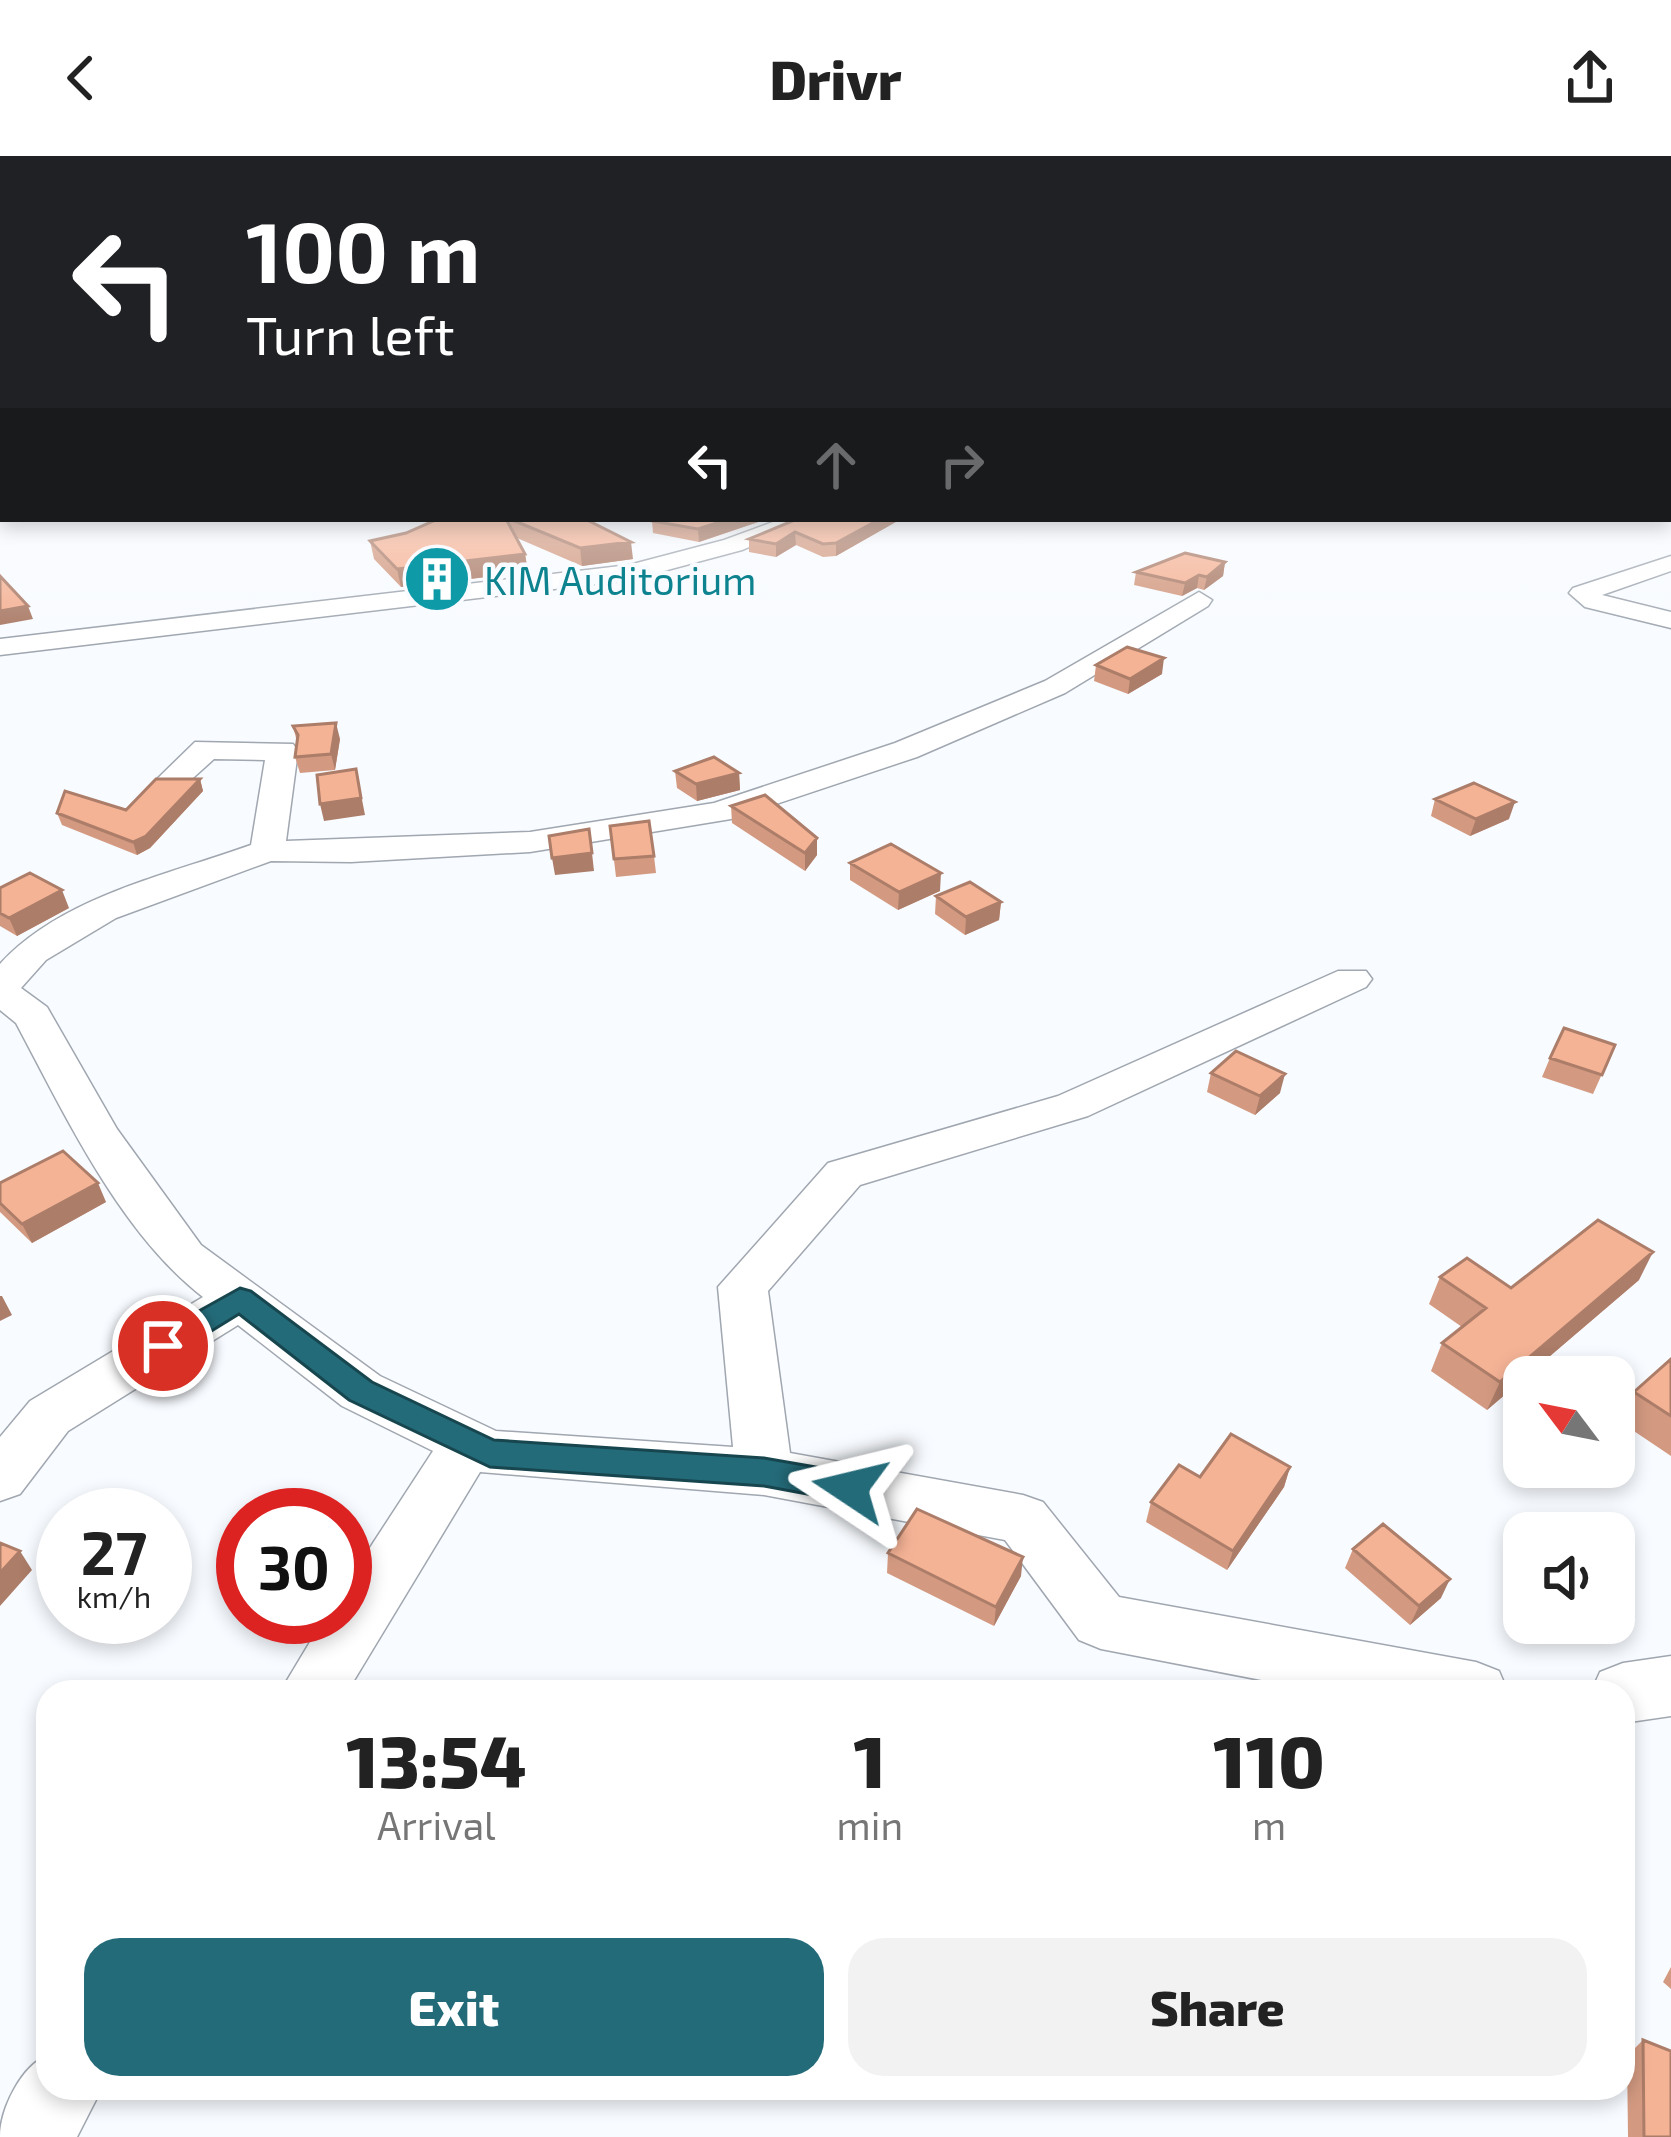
<!DOCTYPE html>
<style>
body{margin:0;font-family:"Exo 2",sans-serif;background:#f2f2f2;color:#222;height:100vh;display:flex;flex-direction:column;font-size:45px;white-space:nowrap}
*{box-sizing:border-box;margin:0}
p{font-size:39px;color:#767676}
.icon{flex:none;width:66px;height:66px;fill:none;stroke:currentColor;stroke-width:2;stroke-linecap:round;stroke-linejoin:round}
.map{position:relative;flex:1;overflow:hidden}
.side{position:absolute;left:36px;top:1524px;width:1599px;height:420px;display:flex;flex-direction:column;background:#fff;border-radius:36px;box-shadow:0 6px 18px #0003}
.side>*{flex:none}
.hud{position:absolute;left:0px;top:0px;width:1671px;height:366px;box-shadow:0 6px 18px #0003;background:#202124;color:#fff;overflow:hidden}
.needle{width:78px;rotate:302deg}
.fabs{position:absolute;left:1503px;top:1200px;display:grid;gap:24px}
.fabs a{display:grid;place-items:center;width:132px;height:132px;border-radius:24px;background:#fff;box-shadow:0 6px 18px #0003;font-size:60px}
.speed{position:absolute;left:36px;top:1332px;display:flex;gap:24px;font-size:60px;font-weight:700;text-align:center}
.speed>*{display:grid;place-content:center;width:156px;height:156px;border-radius:50%;background:#fff;box-shadow:0 6px 18px #0003;line-height:1}
.speed small{font-size:30px;font-weight:400}
.speed .limit{border:18px solid #d22;background:#fff;color:#111}
.pin{position:absolute;display:grid;place-items:center;width:102px;height:102px;color:#fff;margin:-51px;border:6px solid #fff;border-radius:50%;box-shadow:0 3px 12px #0007}
.me{position:absolute;width:132px;margin:-66px;rotate:280deg;stroke-linejoin:round;filter:drop-shadow(0 0 9px #0008)}
.turn{display:flex;align-items:center;gap:42px;height:252px;padding:0 48px;font-size:54px}
.turn .icon{width:156px;height:156px;stroke-width:2.5}
.turn b{display:block;font-size:84px;line-height:102px}
.lanes{display:flex;align-items:center;height:114px;padding:0 48px;background:#0003;justify-content:center;gap:60px;direction:ltr}
.lanes .off{opacity:.35}
.eta{display:flex;justify-content:space-evenly;align-items:center;height:204px;text-align:center}
.eta b{font-size:72px;font-weight:800;line-height:84px}
.action{display:flex;gap:24px;margin-top:auto;padding:24px 48px}
.action a{flex:1;height:138px;border-radius:36px;background:#246b79;color:#fff;font-size:48px;font-weight:800;line-height:138px;text-align:center}
.action a+a{background:#f2f2f2;color:#222}
header{display:flex;justify-content:space-between;align-items:center;height:156px;padding:0 48px;background:#fff;font-size:54px;font-weight:800}
.map>svg:first-child{display:block}
</style>
<header><svg class="icon" aria-label="back" viewBox="0 0 24 24"><path d="M15 5l-7 7 7 7"/></svg>Drivr<svg class="icon" aria-label="share" viewBox="0 0 24 24"><path d="M12 15V3M7 8l5-5 5 5M5 13v7h14v-7"/></svg></header>
<div class="map">
<svg width="1671" height="1981" viewBox="0 0 1671 1981">
<rect width="100%" height="100%" fill="#f8fbff"/>
<g fill="none" stroke-linecap="round" stroke-linejoin="round">
<g stroke="#a0a7b0" stroke-width="3">
<path id="minor" d="M1668,275H1671V287H1668Z
M781,363H815L742,394L630,424L0,499V483L629,409L724,384Z
M1671,400V415L1602,439L1671,456V472L1585,451L1569,437L1573,432Z
M1199,436L1212,444L1208,450L1065,537L917,601L731,663L530,696L351,706L271,705L116,762L46,804L21,832L47,851L117,973L201,1089L380,1220L496,1275L733,1291L718,1131L828,1007L1058,940L1338,815H1366L1372,823L1366,831L1088,960L860,1029L768,1135L790,1297L1023,1339L1043,1346L1119,1441L1476,1506L1499,1515L1508,1536H1323L1101,1493L1079,1484L1005,1384L764,1339L480,1316L347,1536H280L325,1461H345V1430L433,1295L342,1250L238,1169L68,1275L20,1338L0,1345V1281L30,1245L203,1141C120,1077 65,959 16,867L0,854V808C61,741 167,719 251,689L265,604L214,603L183,631H161L156,624L195,586L293,588L298,595L286,685L530,676L714,647L895,587L1045,525Z
M1671,1500V1560L1623,1567V1536H1591L1600,1516L1623,1507Z
M48,1899V1932H102L77,1981H0C0,1953 21,1910 48,1899Z"/>
</g>
<use href="#minor" fill="#fff" fill-rule="evenodd"/>
</g>
<path fill="#d39a81" d="M438,363H585L633,403L582,410L517,382L525,398L528,416L401,431L374,403L370,385L406,377Z
M657,363H767L699,386L653,377L652,365Z
M901,363L836,400L823,401L796,389L776,401L749,396V383Z
M1225,406L1223,420L1204,434L1197,432L1182,440L1134,429L1136,416Z
M1096,509L1162,518L1128,538L1094,525Z
M293,570L340,583L335,614L300,617L295,601L297,586Z
M675,615L739,617L740,634L697,645L677,632Z
M200,623L203,635L150,692L137,699L62,669L57,657L126,654Z
M1435,643L1509,663L1470,680L1431,660Z
M731,650L817,699L805,715L732,667Z
M610,670L654,700L656,717L616,721Z
M850,707L940,735L898,754L850,724Z
M0,732L69,752L17,780L0,770Z
M936,740L1001,746L999,764L965,779L935,758Z
M1615,889L1593,938L1542,921L1550,902Z
M1211,917L1280,937L1255,959L1207,936Z
M0,1027L106,1046L32,1087L0,1056Z
M1440,1121L1511,1132L1639,1124L1487,1254L1431,1215L1442,1187L1462,1171L1429,1148Z
M1671,1203V1300L1619,1265L1634,1236Z
M1290,1311L1284,1331L1227,1414L1146,1366L1151,1346Z
M1353,1393L1441,1442L1410,1469L1345,1412Z
M888,1397L1021,1420L994,1470L887,1417Z
M1671,1811V1833L1663,1826Z
M1643,1884L1671,1981H1628L1627,1900Z"/>
<path fill="#ac7d69" d="M3,309V329L0,330V310Z
M730,363H767L699,386L698,373Z
M880,363H901L836,400V387Z
M795,376L796,389L776,401V388Z
M631,386L633,403L582,410L580,392Z
M525,398L528,416L401,431L397,413Z
M1225,406L1223,420L1204,434L1207,421Z
M1199,419L1197,432L1182,440L1185,427Z
M28,450L33,463L0,469V455Z
M1164,502L1162,518L1128,538L1130,523Z
M336,567L340,583L335,614L331,598Z
M356,613L365,659L324,665L320,648Z
M739,617L740,634L697,645L696,628Z
M200,623L203,635L150,692L137,699L133,686Z
M1515,646L1509,663L1470,680L1476,663Z
M817,682V699L805,715V697Z
M592,697L594,715L555,719L552,702Z
M941,717L940,735L898,754L899,736Z
M62,734L69,752L17,780L9,762Z
M1001,746L999,764L965,779L966,761Z
M1285,918L1280,937L1255,959L1260,940Z
M98,1027L106,1046L32,1087L22,1068Z
M1653,1096L1639,1124L1487,1254L1500,1226Z
M0,1140H2L12,1159L0,1165Z
M1290,1311L1284,1331L1227,1414L1233,1395Z
M20,1395L32,1414L0,1450V1417Z
M1023,1401L1021,1420L994,1470L996,1451Z
M1450,1423L1441,1442L1410,1469L1419,1450Z"/>
<path fill="#f5b396" stroke="#ac7d69" stroke-width="3" d="M2,205L3,263L0,264V219Z
M0,264L3,265V309L0,310Z
M438,363H506L525,398L397,413L370,385L406,377Z
M510,363H585L631,386L580,392Z
M657,363H730L698,373L652,365Z
M797,363H880L836,387L823,388L795,376L776,388L749,383Z
M1185,397L1225,406L1207,421L1199,419L1185,427L1136,416Z
M0,420L28,450L0,455Z
M1127,491L1164,502L1130,523L1096,509Z
M336,567L331,598L295,601L298,579L293,570Z
M714,601L739,617L696,628L675,615Z
M356,613L361,642L320,648L317,619Z
M156,623H200L146,680L133,686L57,657L65,635L126,654Z
M1474,627L1515,646L1476,663L1435,643Z
M765,639L817,682L805,697L731,650Z
M649,665L654,700L614,703L610,670Z
M589,673L592,697L552,702L549,680Z
M891,688L941,717L899,736L850,707Z
M30,717L62,734L9,762L0,757V732Z
M970,726L1001,746L966,761L936,740Z
M1564,872L1615,889L1602,919L1550,902Z
M1236,895L1285,918L1260,940L1211,917Z
M63,995L98,1027L22,1068L0,1047V1027Z
M1598,1064L1653,1096L1500,1226L1442,1187L1486,1152L1440,1121L1467,1102L1511,1132Z
M1671,1203V1260L1634,1236Z
M1231,1278L1290,1311L1233,1395L1151,1346L1179,1309L1200,1321Z
M917,1353L1023,1401L996,1451L888,1397Z
M1383,1368L1450,1423L1419,1450L1353,1393Z
M0,1387L20,1395L0,1417Z
M1643,1884L1671,1895V1981H1644Z"/>
<linearGradient id="sky" x2="0" y2="1"><stop stop-color="#8ec2ed"/><stop offset="0.42" stop-color="#fcfdff"/><stop offset="1" stop-color="#fcfdff" stop-opacity="0"/></linearGradient>
<rect width="1671" height="481" fill="url(#sky)"/>
<path fill="#246b79" stroke="#17464f" stroke-width="3" d="M240,1132L251,1135L372,1226L494,1284L764,1302L850,1317L863,1322L868,1332L863,1342L850,1346L764,1330L490,1311L349,1244L239,1158L174,1198H152L147,1190L152,1181Z"/>
<defs>
<g id="building-disc" transform="scale(3.45)"><circle r="9.5" fill="#0f9aa8" stroke="#f8fbff"/><path d="M-4-6H4V6H1V3H-1V6H-4ZM-2.5-4.3h1.7v1.8h-1.7ZM.8-4.3h1.7v1.8H.8ZM-2.5-1h1.7V.8h-1.7ZM.8-1h1.7V.8H.8Z" fill="#fff"/></g>
</defs>
<g fill-rule="evenodd">
<use href="#building-disc" x="437" y="423"/>
</g>
<g text-anchor="middle" dominant-baseline="central" stroke-width="9" stroke-linejoin="round" paint-order="stroke">
<g font-size="39" fill="#0d838f" stroke="#f8fbff" text-anchor="start">
<text x="484" y="423">KIM Auditorium</text>
</g>
</g>
</svg>
<div class="fabs">
<a><svg class="needle" viewBox="-14 -14 28 28"><path d="M0-13l5 13h-10z" fill="#e53935"/><path d="M0 13l5-13h-10z" fill="#767676"/></svg></a>
<a><svg class="icon" aria-label="sound" viewBox="0 0 24 24"><path d="M4 9h4l5-4v14l-5-4H4zM17 9q2 3 0 6"/></svg></a>
</div>
<div class="speed"><div>27<small>km/h</small></div><div class="limit">30</div></div>
<div class="pin" style="left:163px;top:1190px;background:#d93025"><svg class="icon" aria-label="arrive" viewBox="0 0 24 24"><path d="M6 21V4h12l-3 4 3 4H6"/></svg></div>
<svg class="me" style="left:850px;top:1332px" viewBox="-20 -20 40 40"><path d="M0-17L14 15 0 8-14 15z" fill="#246b79" stroke="#fff" stroke-width="4"/></svg>
<div class="hud">
<div class="turn"><svg class="icon" aria-label="left" viewBox="0 0 24 24"><path d="M17 20v-9H6M10 6l-5 5 5 5"/></svg><div><b>100 m</b>Turn left</div></div>
<div class="lanes"><svg class="icon" aria-label="left" viewBox="0 0 24 24"><path d="M17 20v-9H6M10 6l-5 5 5 5"/></svg><svg class="icon off" aria-label="ahead" viewBox="0 0 24 24"><path d="M12 20V5M6 11l6-6 6 6"/></svg><svg class="icon off" aria-label="right" viewBox="0 0 24 24"><path d="M7 20v-9h11M14 6l5 5-5 5"/></svg></div>
</div>
<section class="side">
<div class="eta">
<div><b>13:54</b><p>Arrival</p></div>
<div><b>1</b><p>min</p></div>
<div><b>110</b><p>m</p></div>
</div>
<div class="action"><a>Exit</a><a>Share</a></div>
</section>
</div>
